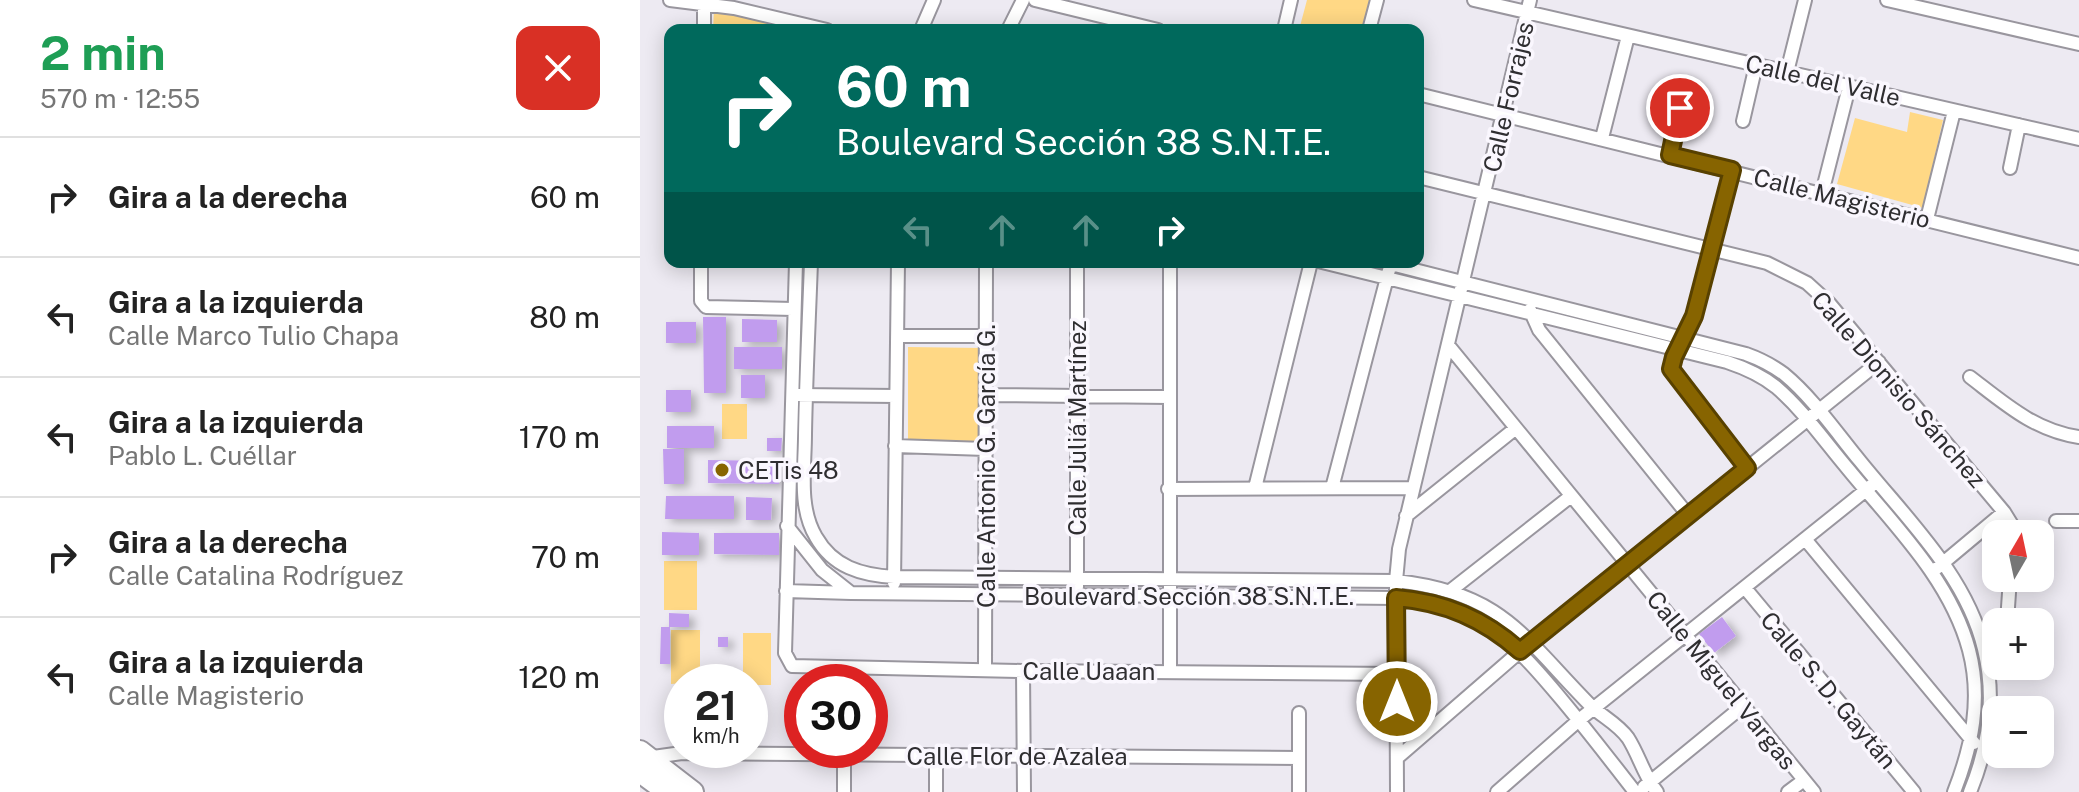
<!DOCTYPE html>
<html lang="es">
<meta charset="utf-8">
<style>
body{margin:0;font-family:"Public Sans",sans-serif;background:#f2f2f2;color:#222;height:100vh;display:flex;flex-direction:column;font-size:30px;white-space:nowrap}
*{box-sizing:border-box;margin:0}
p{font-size:26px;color:#767676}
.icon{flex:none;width:44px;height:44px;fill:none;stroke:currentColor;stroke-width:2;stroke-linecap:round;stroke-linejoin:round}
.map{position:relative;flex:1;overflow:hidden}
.drawer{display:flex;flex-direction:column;background:#fff;width:640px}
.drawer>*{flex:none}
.top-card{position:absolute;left:24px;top:24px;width:760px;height:244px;border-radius:16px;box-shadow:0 4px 20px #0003;background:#00695c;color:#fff;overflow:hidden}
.needle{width:52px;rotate:9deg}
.buttons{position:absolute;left:1342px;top:520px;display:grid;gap:16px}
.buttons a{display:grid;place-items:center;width:72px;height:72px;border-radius:16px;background:#fff;box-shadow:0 4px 20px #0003;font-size:40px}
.speed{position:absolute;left:24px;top:664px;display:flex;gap:16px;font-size:40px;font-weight:700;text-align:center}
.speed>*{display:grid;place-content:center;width:104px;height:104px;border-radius:50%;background:#fff;box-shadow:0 4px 20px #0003;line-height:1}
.speed small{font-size:20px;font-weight:400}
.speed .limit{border:12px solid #d22;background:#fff;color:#111}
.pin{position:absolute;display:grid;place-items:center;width:68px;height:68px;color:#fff;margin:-34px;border:4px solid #fff;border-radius:50%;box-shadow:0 2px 8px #0007}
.me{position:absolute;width:88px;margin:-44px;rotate:0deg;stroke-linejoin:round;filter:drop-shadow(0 0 6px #0008)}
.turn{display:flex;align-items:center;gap:28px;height:168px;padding:0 40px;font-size:36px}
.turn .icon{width:104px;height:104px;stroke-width:2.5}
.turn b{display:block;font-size:56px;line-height:68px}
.lanes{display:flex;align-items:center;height:76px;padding:0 40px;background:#0003;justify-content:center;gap:40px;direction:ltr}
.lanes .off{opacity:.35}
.round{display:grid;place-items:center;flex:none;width:84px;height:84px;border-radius:16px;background:#f2f2f2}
.overview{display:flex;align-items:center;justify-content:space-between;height:136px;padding:0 40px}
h1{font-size:48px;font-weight:700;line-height:60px;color:#1e9e55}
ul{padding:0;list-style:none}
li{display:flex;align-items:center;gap:24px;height:120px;padding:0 40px;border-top:2px solid #e0e0e0}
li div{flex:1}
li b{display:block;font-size:30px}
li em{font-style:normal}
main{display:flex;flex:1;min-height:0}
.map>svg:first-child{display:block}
</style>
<main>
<section class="drawer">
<div class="overview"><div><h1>2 min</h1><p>570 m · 12:55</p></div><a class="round" style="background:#d93025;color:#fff"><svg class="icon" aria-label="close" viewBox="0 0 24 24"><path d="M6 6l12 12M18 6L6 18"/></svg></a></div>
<ul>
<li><svg class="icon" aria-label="right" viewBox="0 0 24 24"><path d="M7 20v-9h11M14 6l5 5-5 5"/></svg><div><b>Gira a la derecha</b></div><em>60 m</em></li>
<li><svg class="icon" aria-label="left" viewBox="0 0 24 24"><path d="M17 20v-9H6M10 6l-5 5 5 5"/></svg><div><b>Gira a la izquierda</b><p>Calle Marco Tulio Chapa</p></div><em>80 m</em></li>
<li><svg class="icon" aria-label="left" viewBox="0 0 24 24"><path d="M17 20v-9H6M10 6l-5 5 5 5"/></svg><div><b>Gira a la izquierda</b><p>Pablo L. Cuéllar</p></div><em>170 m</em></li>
<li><svg class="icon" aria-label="right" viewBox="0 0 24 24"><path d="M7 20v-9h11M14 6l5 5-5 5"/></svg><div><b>Gira a la derecha</b><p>Calle Catalina Rodríguez</p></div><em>70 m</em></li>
<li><svg class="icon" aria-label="left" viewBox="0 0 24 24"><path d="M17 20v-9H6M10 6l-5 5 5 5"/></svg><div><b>Gira a la izquierda</b><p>Calle Magisterio</p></div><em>120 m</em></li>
</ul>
</section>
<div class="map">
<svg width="1439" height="792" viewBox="0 0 1439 792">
<defs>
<filter id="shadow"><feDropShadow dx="5.5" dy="3.5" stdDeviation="4" flood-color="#0004"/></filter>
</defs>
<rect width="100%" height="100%" fill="#edeaf2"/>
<path fill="#ffd885" d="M667,0H732L724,30H659Z
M74,9L160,30H73Z
M1270,112L1303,120L1283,208L1197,184L1215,118L1267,132Z
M268,347L342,348V443H268Z
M82,404H107V439H82Z
M24,561H57V610H24Z
M31,630H60V682L31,684Z
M103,633H131V685H110V682H103Z"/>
<path fill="#c19cee" filter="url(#shadow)" d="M63,317H86V393H64Z
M102,319L137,320V342H102Z
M26,322H56V343H26Z
M94,347H142V369H94Z
M101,375H125V398H101Z
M26,390H51V412H26Z
M27,426H74V448H27Z
M127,438H142L141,451H127Z
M23,449H44V484H24Z
M68,460L140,461L139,484L68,483Z
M26,496H94V519H25Z
M106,497L132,498L131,520H106Z
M22,532L59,533V555H22Z
M74,533H139V555L74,554Z
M29,613L49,614V627H29Z
M1082,617L1096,636L1074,653L1059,634Z
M21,627H30V664H20Z
M78,637H88V647H78Z
M78,666L91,667V676L78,675Z"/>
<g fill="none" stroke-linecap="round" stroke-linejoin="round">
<g stroke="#99969e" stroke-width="16">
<path id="minor" d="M30,0L94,8L187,30
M395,0L518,30
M834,0L1439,139
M1247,0L1439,44
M64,30V4
M281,30L294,0
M368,30L383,0
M644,30L651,0
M729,30L737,0
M1147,72L1165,0
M778,94L1439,258
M1103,121L1116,65
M962,138L988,36
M1030,155L1040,108
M1370,168L1379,125
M1092,170L1054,316L1034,357L1031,369L1107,468
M778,177L1127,263L1167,283L1189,303L1364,512L1372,525L1374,534
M1182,193L1209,87
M1287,219L1314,111
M61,262V301L66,307L153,309
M156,262L145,653L152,666L383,671L757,674
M171,262C169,319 166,377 165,434C165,468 158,507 176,537C193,567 221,575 254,577L756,581C863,593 882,636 951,706C963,717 978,724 988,738C999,755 1004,776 1017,792
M437,262V587
M682,262L1087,362C1105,368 1121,375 1136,387C1163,410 1185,442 1208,469C1253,524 1310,579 1329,650C1342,699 1332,746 1314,792
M743,262L1106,354C1120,359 1132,365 1144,374C1173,398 1196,432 1220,461C1266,518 1327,576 1344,649C1356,698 1349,746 1330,792
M890,310L899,330L1048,515
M257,336H346
M808,345L1174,792
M1330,377C1364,403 1395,431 1439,437
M159,395L256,396
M346,395L529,397
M255,446L346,449
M615,488L671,262
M692,488L749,270
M528,489L773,488
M766,516L876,428
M1416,521H1439
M147,526L182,570L211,593L756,598C839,605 872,640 922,700C947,730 971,761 995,792
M1165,539L1334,743
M1297,568L1364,512
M254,583L258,262
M1105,588L1274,792
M146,591L211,593
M810,591L931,496
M1367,622L1370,578
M345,670L346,262
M383,671L384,792
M530,671V262
M659,713V792
M204,750V792
M6,758L42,753L659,758
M757,758L892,641L1239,362
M1004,787L1103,706
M296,792V756
M757,792L756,581L759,549L890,0
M857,792L939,720L1231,486
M1148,792L1164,780"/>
</g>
<g stroke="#99969e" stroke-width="24">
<path id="primary" d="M0,751L53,792
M0,772L27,792"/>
</g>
<use href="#minor" stroke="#fff" stroke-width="12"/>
<use href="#primary" stroke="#fff" stroke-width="20"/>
</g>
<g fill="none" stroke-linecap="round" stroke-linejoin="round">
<g stroke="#584100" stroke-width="20">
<path id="route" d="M757,702L756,598C805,602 844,619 880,651L1107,468L1031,369L1034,357L1054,316L1092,170L1030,155L1040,108"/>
</g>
<use href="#route" stroke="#876400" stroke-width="14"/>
</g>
<circle fill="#876400" stroke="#faf7fe" stroke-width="3" cx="82" cy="470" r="8"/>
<g text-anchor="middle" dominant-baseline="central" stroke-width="7" stroke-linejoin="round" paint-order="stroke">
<g font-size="24" fill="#2f2e31" stroke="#faf7fe">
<text transform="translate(1183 80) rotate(13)">Calle del Valle</text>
<text transform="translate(868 97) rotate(-77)">Calle Forrajes</text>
<text transform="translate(1202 198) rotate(14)">Calle Magisterio</text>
<text transform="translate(1259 389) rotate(49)">Calle Dionisio Sánchez</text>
<text transform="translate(437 428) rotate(-90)">Calle Juliá Martínez</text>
<text transform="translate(346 466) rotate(-90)">Calle Antonio G. García G.</text>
<text x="549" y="596">Boulevard Sección 38 S.N.T.E.</text>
<text x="449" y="671">Calle Uaaan</text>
<text transform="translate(1082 680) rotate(51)">Calle Miguel Vargas</text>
<text transform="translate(1189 690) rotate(50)">Calle S. D. Gaytán</text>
<text x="377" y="756">Calle Flor de Azalea</text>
</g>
<g font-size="24" fill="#2f2e31" stroke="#faf7fe" text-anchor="start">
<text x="98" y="470">CETis 48</text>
</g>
</g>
</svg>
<div class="buttons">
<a><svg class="needle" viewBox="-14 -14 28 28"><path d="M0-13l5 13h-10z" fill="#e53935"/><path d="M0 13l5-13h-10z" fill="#767676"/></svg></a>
<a>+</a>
<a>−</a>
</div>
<div class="speed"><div>21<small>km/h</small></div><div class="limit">30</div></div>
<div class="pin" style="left:1040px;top:108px;background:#d93025"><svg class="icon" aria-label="arrive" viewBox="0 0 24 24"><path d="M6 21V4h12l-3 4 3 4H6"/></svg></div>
<svg class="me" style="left:757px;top:702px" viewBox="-20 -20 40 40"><circle r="17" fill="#876400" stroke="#fff" stroke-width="3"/><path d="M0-11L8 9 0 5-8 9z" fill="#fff"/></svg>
<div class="top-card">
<div class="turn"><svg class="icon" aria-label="right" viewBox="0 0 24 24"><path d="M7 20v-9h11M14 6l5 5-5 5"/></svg><div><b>60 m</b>Boulevard Sección 38 S.N.T.E.</div></div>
<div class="lanes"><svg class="icon off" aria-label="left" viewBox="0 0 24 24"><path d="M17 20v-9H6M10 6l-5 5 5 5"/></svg><svg class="icon off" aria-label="ahead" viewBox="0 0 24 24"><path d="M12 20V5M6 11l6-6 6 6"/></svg><svg class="icon off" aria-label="ahead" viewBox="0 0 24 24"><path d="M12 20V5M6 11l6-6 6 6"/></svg><svg class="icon" aria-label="right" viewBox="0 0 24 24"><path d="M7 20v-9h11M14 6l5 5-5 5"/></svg></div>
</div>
</div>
</main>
